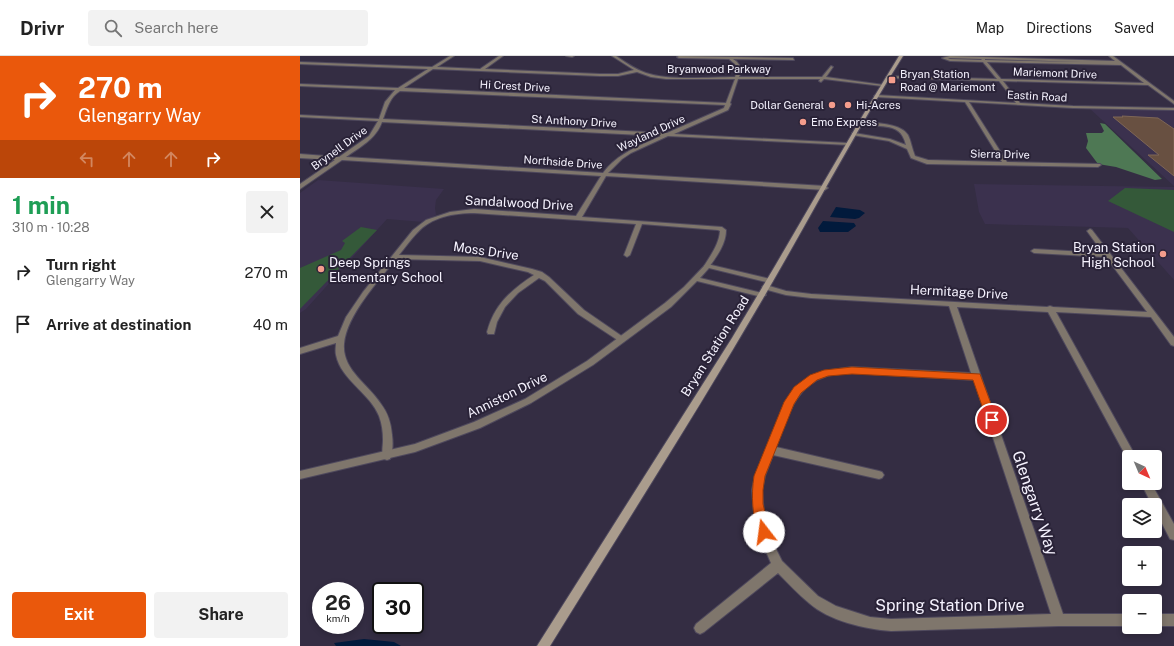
<!DOCTYPE html>
<meta charset="utf-8">
<style>
body{margin:0;font-family:"Public Sans",sans-serif;background:#f2f2f2;color:#222;height:100vh;display:flex;flex-direction:column;font-size:15px;white-space:nowrap}
*{box-sizing:border-box;margin:0}
p{font-size:13px;color:#767676}
.icon{flex:none;width:22px;height:22px;fill:none;stroke:currentColor;stroke-width:2;stroke-linecap:round;stroke-linejoin:round}
.map{position:relative;flex:1;overflow:hidden}
.panel{display:flex;flex-direction:column;background:#fff;width:300px}
.panel>*{flex:none}
.top-card{background:#ea580c;color:#fff;overflow:hidden}
.needle{width:26px;rotate:136deg}
.fabs{position:absolute;left:822px;top:394px;display:grid;gap:8px}
.fabs a{display:grid;place-items:center;width:40px;height:40px;border-radius:4px;background:#fff;box-shadow:0 2px 6px #0003;font-size:20px}
.speed{position:absolute;left:12px;top:526px;display:flex;gap:8px;font-size:20px;font-weight:700;text-align:center}
.speed>*{display:grid;place-content:center;width:52px;height:52px;border-radius:50%;background:#fff;box-shadow:0 2px 6px #0003;line-height:1}
.speed small{font-size:10px;font-weight:400}
.speed .limit{border:2px solid #111;border-radius:6px;background:#fff;color:#111}
.pin{position:absolute;display:grid;place-items:center;width:34px;height:34px;color:#fff;margin:-17px;border:2px solid #fff;border-radius:50%;box-shadow:0 1px 4px #0007}
.me{position:absolute;width:44px;margin:-22px;rotate:345deg;stroke-linejoin:round;filter:drop-shadow(0 0 3px #0008)}
.turn{display:flex;align-items:center;gap:14px;height:84px;padding:0 12px;font-size:18px}
.turn .icon{width:52px;height:52px;stroke-width:2.5}
.turn b{display:block;font-size:28px;line-height:34px}
.lanes{display:flex;align-items:center;height:38px;padding:0 12px;background:#0003;justify-content:center;gap:20px;direction:ltr}
.lanes .off{opacity:.35}
.round{display:grid;place-items:center;flex:none;width:42px;height:42px;border-radius:4px;background:#f2f2f2}
.head{display:flex;align-items:center;justify-content:space-between;height:68px;padding:0 12px}
h1{font-size:24px;font-weight:700;line-height:30px;color:#1e9e55}
.primary-button{display:flex;gap:8px;margin-top:auto;padding:8px 12px}
.primary-button a{flex:1;height:46px;border-radius:4px;background:#ea580c;color:#fff;font-size:16px;font-weight:700;line-height:46px;text-align:center}
.primary-button a+a{background:#f2f2f2;color:#222}
ul{padding:0;list-style:none}
li{display:flex;align-items:center;gap:12px;height:52px;padding:0 12px}
li div{flex:1}
li b{display:block;font-size:15px}
li em{font-style:normal}
header{display:flex;align-items:center;gap:24px;box-sizing:border-box;height:56px;padding:0 20px;background:#fff;border-bottom:1px solid #e0e0e0}
header strong{font-size:19px}
nav{display:flex;gap:22px;margin-inline-start:auto;font-size:14px}
.search{width:280px;height:36px;background:#f2f2f2;display:flex;align-items:center;gap:10px;box-sizing:border-box;padding:0 14px;border-radius:4px;color:#767676;font-size:15px}
main{display:flex;flex:1;min-height:0}
.map>svg:first-child{display:block}
</style>
<header>
<strong>Drivr</strong>
<div class="search"><svg class="icon" aria-label="search" viewBox="0 0 24 24"><circle cx="10" cy="10" r="6"/><path d="M15 15l6 6"/></svg>Search here</div>
<nav><a>Map</a><a>Directions</a><a>Saved</a></nav>
</header>
<main>
<section class="panel">
<div class="top-card">
<div class="turn"><svg class="icon" aria-label="right" viewBox="0 0 24 24"><path d="M7 20v-9h11M14 6l5 5-5 5"/></svg><div><b>270 m</b>Glengarry Way</div></div>
<div class="lanes"><svg class="icon off" aria-label="left" viewBox="0 0 24 24"><path d="M17 20v-9H6M10 6l-5 5 5 5"/></svg><svg class="icon off" aria-label="ahead" viewBox="0 0 24 24"><path d="M12 20V5M6 11l6-6 6 6"/></svg><svg class="icon off" aria-label="ahead" viewBox="0 0 24 24"><path d="M12 20V5M6 11l6-6 6 6"/></svg><svg class="icon" aria-label="right" viewBox="0 0 24 24"><path d="M7 20v-9h11M14 6l5 5-5 5"/></svg></div>
</div>
<div class="head"><div><h1>1 min</h1><p>310 m · 10:28</p></div><a class="round"><svg class="icon" aria-label="close" viewBox="0 0 24 24"><path d="M6 6l12 12M18 6L6 18"/></svg></a></div>
<ul>
<li><svg class="icon" aria-label="right" viewBox="0 0 24 24"><path d="M7 20v-9h11M14 6l5 5-5 5"/></svg><div><b>Turn right</b><p>Glengarry Way</p></div><em>270 m</em></li>
<li><svg class="icon" aria-label="arrive" viewBox="0 0 24 24"><path d="M6 21V4h12l-3 4 3 4H6"/></svg><div><b>Arrive at destination</b></div><em>40 m</em></li>
</ul>
<div class="primary-button"><a>Exit</a><a>Share</a></div>
</section>
<div class="map">
<svg width="874" height="590" viewBox="0 0 874 590">
<rect width="100%" height="100%" fill="#342d43"/>
<path fill="#3b314e" d="M789,52L874,54V130Z
M18,124L144,133L136,144L135,152L136,159L123,166L87,163L6,253L0,257V137Z
M674,128L874,131V224L828,172L685,168L679,156Z"/>
<path fill="#345939" d="M825,132L874,134V176L808,145Z
M61,171L77,174L0,253V212L41,194L45,187L42,185Z"/>
<path fill="#4e7854" d="M800,67L805,68L862,123L855,124L816,111L798,108L786,92L788,85L786,77H802L804,75Z"/>
<path fill="#011a3c" d="M536,151L560,154L565,157L559,162L555,163L530,161Z
M523,165L554,167L556,170L548,176H520L518,172Z
M64,583L94,586L101,590H36L34,587Z"/>
<path fill="#685041" stroke="#7e6656" d="M822,60L858,62L874,73V120L848,99H859L813,61H823Z"/>
<g fill="none" stroke-linecap="round" stroke-linejoin="round">
<g stroke="#4f495d" stroke-width="2">
<path id="minor" d="M150,0H154L137,11L180,13L199,0H203L185,13L300,18H318L334,14L312,0H316C326,7 335,13 346,17C369,25 410,21 435,21L438,13L435,8L429,3L379,2L377,1L379,0L493,2L494,4L433,3L437,6L442,13L439,21H522L531,10L533,11L526,21L584,29L582,30L524,23L521,26L519,25L520,23H438L430,47L431,48L428,54L374,78L548,87H550V89L368,80L331,97L322,103L308,117L525,130L528,132L525,134L306,120L282,161L422,171L426,174C426,188 417,200 409,211H405L404,210C411,199 419,188 420,175L418,174L342,168L330,199L327,201L324,199L336,168L174,157C154,157 131,161 117,177C110,184 105,192 99,199L180,201L232,213L242,216L249,221L284,254L326,283L322,286L319,285L278,258L245,225L239,222L218,237L205,251L197,266L194,278H188L187,276C194,249 211,234 234,219L228,216L180,205L96,203C79,224 46,260 44,288C42,314 68,328 81,348C88,357 91,367 92,379C93,386 93,396 90,403L87,404L84,403C81,397 83,391 83,384C83,376 82,368 79,360C70,337 41,324 36,299C35,295 36,290 36,287L0,298V292L38,280L46,261L63,236L113,174L126,164L150,156L174,153L276,160L301,120L42,104L0,133V128L35,104L0,102V98L39,101L69,80L78,65L0,61V59L79,63L85,46L95,34L0,30V28L98,32L128,13L0,8V6L132,11ZM133,13L300,20H318L337,16L351,21L366,23H435L426,47L104,32ZM100,35L425,49L424,52L367,77L83,63C87,52 90,41 100,35ZM82,66L361,80C339,90 318,97 303,117L46,101C60,91 76,83 82,66Z
M266,0H274L272,1Z
M650,0L815,5L809,0H813L874,45V48L848,29L703,25L720,47L773,50L874,52V54L773,52L669,46L707,106L800,108L801,109L798,111L627,108L611,102L607,93L589,85L552,79V77H554L590,83L606,89C600,62 576,75 558,66L560,65C573,67 601,67 608,79C611,85 612,93 615,100L628,104L702,106L665,46L576,41L574,40L576,39L716,47L699,25L588,22L586,21L588,20L697,23L683,6L650,5L642,2ZM648,2L681,3L682,4L650,3ZM685,3L783,6L685,4ZM687,6L821,9L844,27L701,23Z
M790,173L792,174L874,281V290L871,289L851,261L756,256L836,401H829V404H828L748,256L657,251L763,558H829V570H759L591,575C565,573 529,565 509,547C498,538 488,527 478,517L404,576L400,578L396,576L394,572L396,568L471,507L464,491L454,458L452,434L455,420L485,346L495,332L511,320L524,315L552,311L671,317L649,250L511,242L486,239L464,233L462,231L464,229H466L486,235L511,238L747,251L750,250L753,251L847,256L806,201L734,197L731,195L734,193L803,197L787,175ZM552,317L674,324L751,558L591,563L570,561L536,550L518,540L482,505L474,489L464,458L462,434L465,420L473,399L579,423L582,422L584,419L582,416L579,415L476,391C487,363 494,330 527,320C535,318 544,318 552,317Z
M841,427H851L874,468V484L870,483L855,454V449H852Z
M855,558H874V570H855Z"/>
</g>
<g stroke="#4f495d" stroke-width="2">
<path id="tertiary" d="M407,208L470,223L473,225L470,227L409,212L400,222L462,237L466,239L462,241L397,225L371,251L293,309L231,347L180,372L115,396L0,423V415L115,388L174,366L225,343L287,305L365,247L384,231L405,209Z"/>
</g>
<g stroke="#4f495d" stroke-width="2">
<path id="secondary" d="M599,0H603C554,78 511,160 465,239C396,358 322,473 250,590H237L432,282L475,210L563,59Z"/>
</g>
<use href="#minor" fill="#7f766c" fill-rule="evenodd"/>
<use href="#tertiary" fill="#7f766c" fill-rule="evenodd"/>
<use href="#secondary" fill="#aa9c8d" fill-rule="evenodd"/>
</g>
<path fill="#ea580c" stroke="#983908" d="M552,311L680,318L697,364L695,367L692,368L688,367L673,324L552,318L528,320L517,324L501,337L494,348L465,420L463,434V448L470,476L468,480L464,482L460,480C452,461 451,440 454,420L484,346L494,331L510,319L524,314Z"/>
<g fill="#f49d8c" stroke="#2a2338" stroke-width="1.5">
<rect x="588" y="20" width="8" height="8" rx="2"/>
<circle cx="532" cy="49" r="4"/>
<circle cx="548" cy="49" r="4"/>
<circle cx="503" cy="66" r="4"/>
<circle cx="863" cy="198" r="4"/>
<circle cx="21" cy="213" r="4"/>
</g>
<g text-anchor="middle" dominant-baseline="central" stroke-width="4" stroke-linejoin="round" paint-order="stroke">
<g font-size="11" fill="#f5f2fe" stroke="#2a2338">
<text x="419" y="13">Bryanwood Parkway</text>
<text transform="translate(755 17) rotate(2)">Mariemont Drive</text>
<text transform="translate(215 30) rotate(3)">Hi Crest Drive</text>
<text transform="translate(737 40) rotate(3)">Eastin Road</text>
<text transform="translate(274 65) rotate(3)">St Anthony Drive</text>
<text transform="translate(351 77) rotate(-25)">Wayland Drive</text>
<text transform="translate(39 92) rotate(-36)">Brynell Drive</text>
<text transform="translate(700 98) rotate(1)">Sierra Drive</text>
<text transform="translate(263 106) rotate(4)">Northside Drive</text>
</g>
<g font-size="11" fill="#f5f2fe" stroke="#2a2338" text-anchor="start">
<text x="600" y="18">Bryan Station<tspan x="600" dy="13">Road @ Mariemont</tspan></text>
<text x="524" y="49" text-anchor="end">Dollar General</text>
<text x="556" y="49">Hi-Acres</text>
<text x="511" y="66">Emo Express</text>
</g>
<g font-size="13" fill="#f5f2fe" stroke="#2a2338">
<text transform="translate(219 147) rotate(3)">Sandalwood Drive</text>
<text transform="translate(186 195) rotate(8)">Moss Drive</text>
<text transform="translate(659 236) rotate(3)">Hermitage Drive</text>
<text transform="translate(415 290) rotate(-58)">Bryan Station Road</text>
<text transform="translate(207 339) rotate(-26)">Anniston Drive</text>
</g>
<g font-size="13" fill="#f5f2fe" stroke="#2a2338" text-anchor="end">
<text x="855" y="191">Bryan Station<tspan x="855" dy="15">High School</tspan></text>
<text x="29" y="206" text-anchor="start">Deep Springs<tspan x="29" dy="15">Elementary School</tspan></text>
</g>
<g font-size="16" fill="#f5f2fe" stroke="#2a2338">
<text transform="translate(735 447) rotate(71)">Glengarry Way</text>
<text x="650" y="549">Spring Station Drive</text>
</g>
</g>
</svg>
<div class="fabs">
<a><svg class="needle" viewBox="-14 -14 28 28"><path d="M0-13l5 13h-10z" fill="#e53935"/><path d="M0 13l5-13h-10z" fill="#767676"/></svg></a>
<a><svg class="icon" aria-label="layers" viewBox="0 0 24 24"><path d="M12 4l9 5-9 5-9-5zM3 14l9 5 9-5"/></svg></a>
<a>+</a>
<a>−</a>
</div>
<div class="speed"><div>26<small>km/h</small></div><div class="limit">30</div></div>
<div class="pin" style="left:692px;top:364px;background:#d93025"><svg class="icon" aria-label="arrive" viewBox="0 0 24 24"><path d="M6 21V4h12l-3 4 3 4H6"/></svg></div>
<svg class="me" style="left:464px;top:476px" viewBox="-20 -20 40 40"><circle r="19" fill="#fff"/><path d="M0-13L10 11 0 6-10 11z" fill="#ea580c"/></svg>
</div>
</main>
